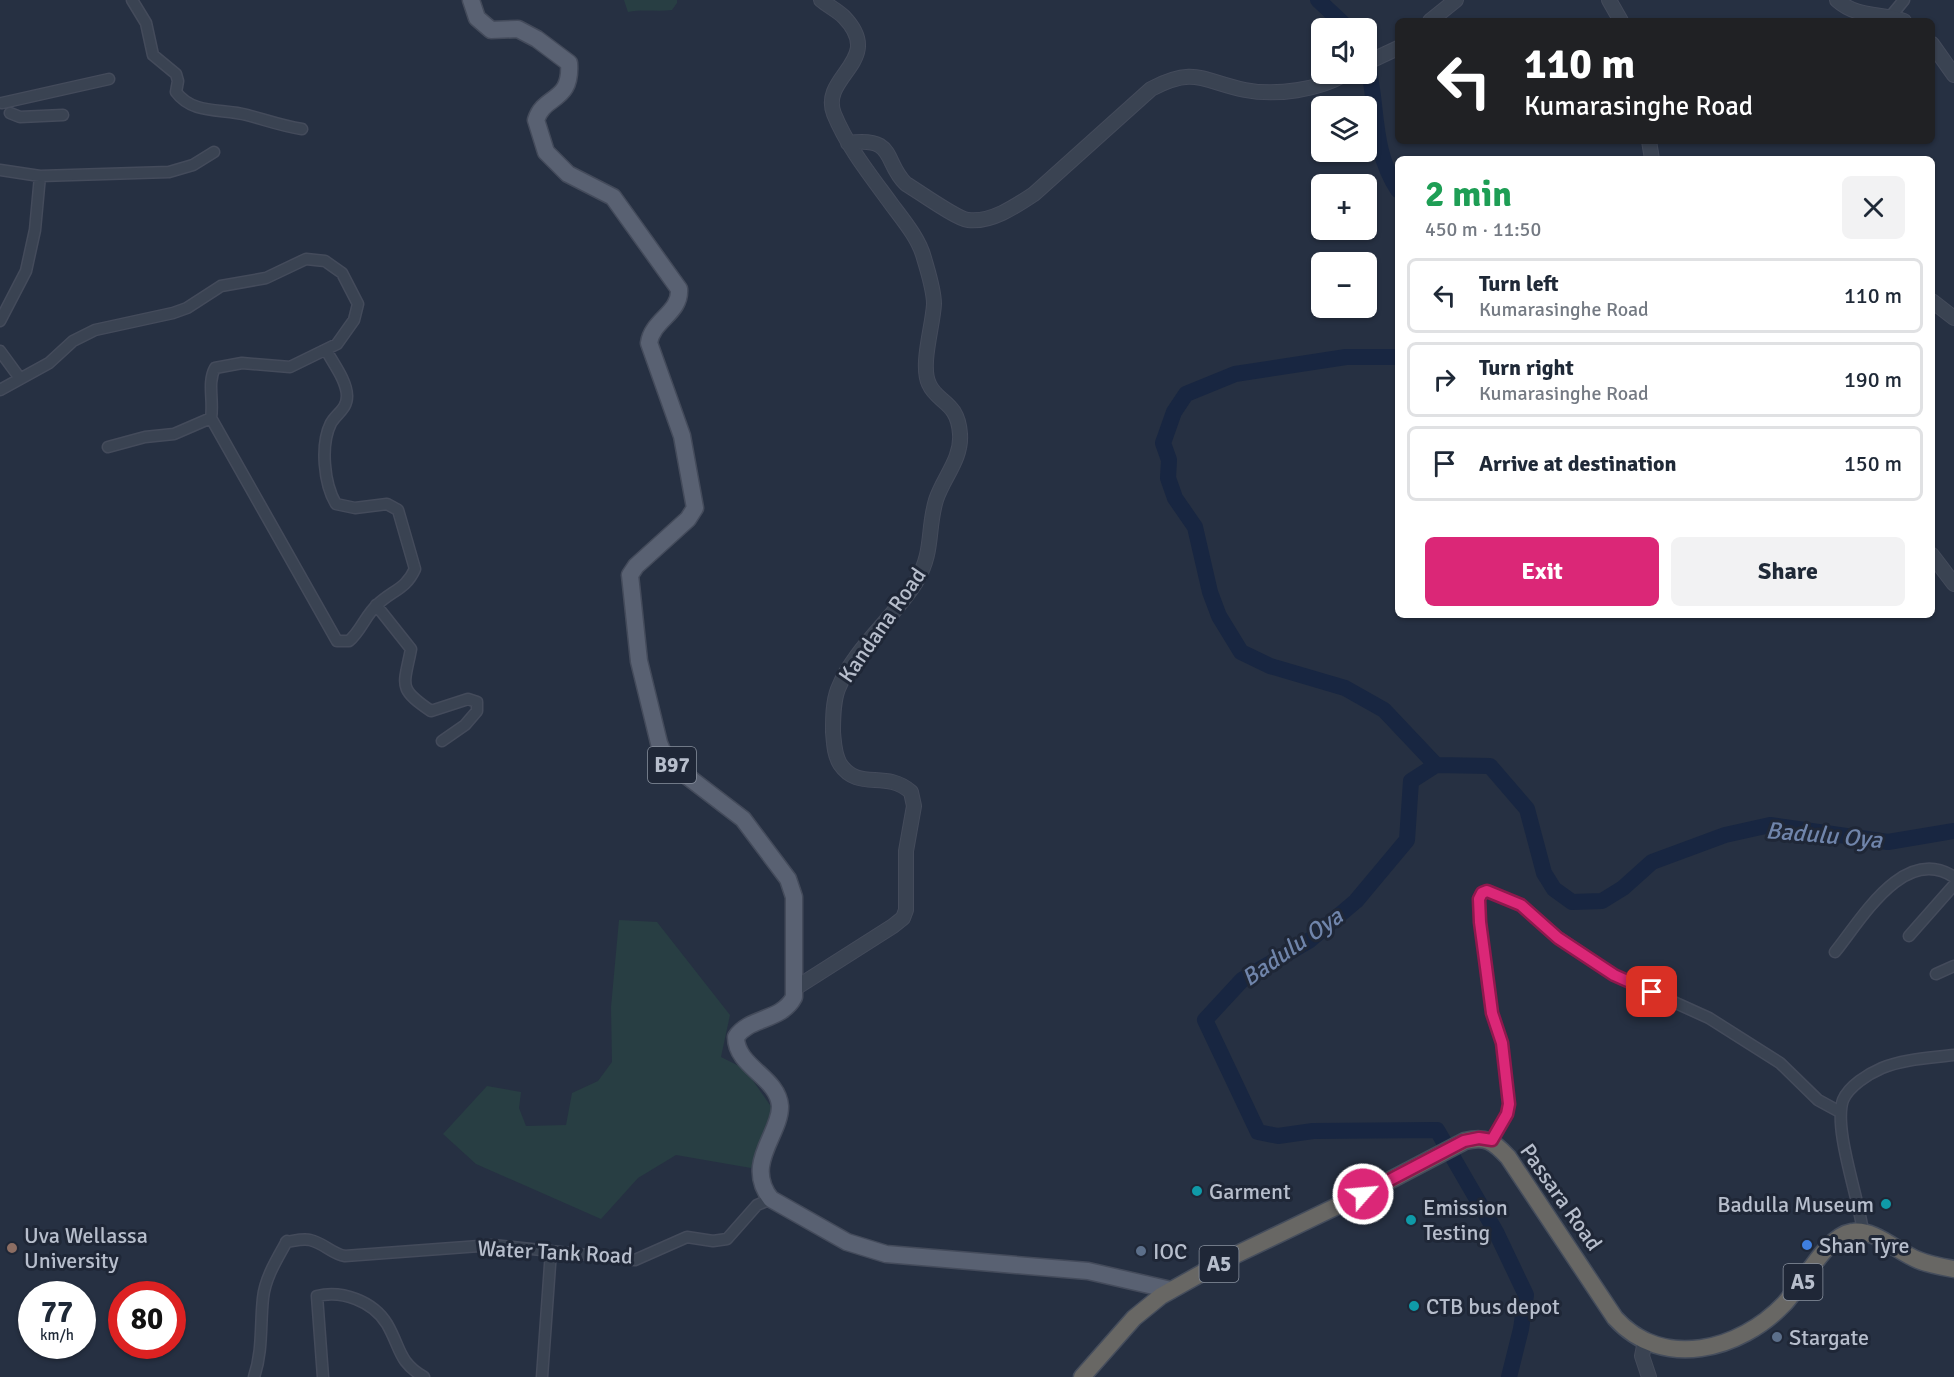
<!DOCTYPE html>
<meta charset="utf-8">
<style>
body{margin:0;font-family:Signika,sans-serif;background:#f2f2f3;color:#1f2937;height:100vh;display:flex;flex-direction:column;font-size:22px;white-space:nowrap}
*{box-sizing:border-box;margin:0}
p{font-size:20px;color:#747a83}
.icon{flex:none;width:33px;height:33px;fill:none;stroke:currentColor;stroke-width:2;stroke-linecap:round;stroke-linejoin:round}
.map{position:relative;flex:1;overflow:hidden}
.panel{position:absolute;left:1395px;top:156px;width:540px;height:462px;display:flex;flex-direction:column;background:#fff;border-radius:9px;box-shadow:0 2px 4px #0004}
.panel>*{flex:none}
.hud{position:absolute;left:1395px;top:18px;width:540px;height:126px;border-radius:9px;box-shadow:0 2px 4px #0004;background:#202124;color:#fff;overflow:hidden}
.buttons{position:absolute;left:1311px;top:18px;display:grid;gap:12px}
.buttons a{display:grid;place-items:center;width:66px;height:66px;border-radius:9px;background:#fff;box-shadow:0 2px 4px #0004;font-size:30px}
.speed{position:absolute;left:18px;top:1281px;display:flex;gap:12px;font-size:30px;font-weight:700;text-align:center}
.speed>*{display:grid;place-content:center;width:78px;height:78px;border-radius:50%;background:#fff;box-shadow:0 2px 4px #0004;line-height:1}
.speed small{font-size:15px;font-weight:400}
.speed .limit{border:9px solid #d22;background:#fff;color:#111}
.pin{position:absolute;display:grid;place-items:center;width:51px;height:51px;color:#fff;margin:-26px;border-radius:12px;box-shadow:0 3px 9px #0006}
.me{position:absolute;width:66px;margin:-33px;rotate:63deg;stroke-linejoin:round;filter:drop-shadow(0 0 4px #0008)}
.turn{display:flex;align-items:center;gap:21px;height:126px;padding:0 30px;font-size:27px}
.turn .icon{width:78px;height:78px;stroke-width:2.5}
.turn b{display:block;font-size:42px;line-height:51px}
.round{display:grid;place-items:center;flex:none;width:63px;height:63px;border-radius:9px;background:#f2f2f3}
.headline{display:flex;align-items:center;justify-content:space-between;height:102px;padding:0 30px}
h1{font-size:36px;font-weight:700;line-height:45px;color:#1e9e55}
.cta{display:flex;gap:12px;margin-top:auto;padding:12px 30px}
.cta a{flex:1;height:69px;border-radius:9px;background:#db2777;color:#fff;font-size:24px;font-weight:700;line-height:69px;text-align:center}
.cta a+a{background:#f2f2f3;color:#1f2937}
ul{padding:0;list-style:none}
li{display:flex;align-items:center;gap:18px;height:75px;margin:0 12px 9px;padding:0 18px;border:3px solid #e0e1e3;border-radius:9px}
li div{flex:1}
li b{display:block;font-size:22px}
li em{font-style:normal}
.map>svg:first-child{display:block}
</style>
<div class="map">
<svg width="1954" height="1377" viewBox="0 0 1954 1377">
<rect width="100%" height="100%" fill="#263042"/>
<path fill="#283e43" d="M624,0H677V3L672,10C657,12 643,9 628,12Z
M619,920L657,922L730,1015L721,1057L745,1069L772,1108L751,1168L676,1155L638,1178L601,1219L476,1164L443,1134L487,1086L521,1092L519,1108L526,1126L566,1125L572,1093L598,1081L612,1062L611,1007Z"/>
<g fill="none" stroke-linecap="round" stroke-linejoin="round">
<path stroke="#182641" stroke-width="16" d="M1318,0L1348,28
M1366,58C1379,104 1370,148 1398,190
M1398,357H1346L1235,374L1186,394L1174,412L1163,443L1169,460L1168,478L1175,498L1195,527L1210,592L1219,616L1241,652L1270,666L1345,688L1384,710L1436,765
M1509,1377L1521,1329L1526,1295L1496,1232L1437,1130L1313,1131L1278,1136L1258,1132L1205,1020L1242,980L1310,940L1356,901L1407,840L1411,781L1436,765L1490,766L1527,809L1544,873L1554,889L1572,902L1602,901L1623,888L1652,862L1725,835L1770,825L1888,842L1954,831"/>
<g stroke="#444b5b" stroke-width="13">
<path id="minor" d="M132,0L146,23L153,55L176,74L178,81L176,92C193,115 222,108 247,115C266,120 282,126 302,129
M1890,17L1904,0
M2,103L109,79
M10,113L20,117L63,115
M0,170L40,176L169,172L193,165L214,152
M0,321L26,271L35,230L40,176
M0,351L19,377
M0,390L49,363L73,341L95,330L173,313L187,308L221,286L266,278L306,259L325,261L342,273L358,304L354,320L337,344L290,367L242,363L215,368C207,383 214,401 211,418L174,434L145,437L108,447
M211,418L337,641H349C361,631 366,614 378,604C393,590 406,589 415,569L398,510L387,504L355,508L336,504C324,484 320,445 331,423C337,413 347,409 347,396C347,381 333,363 326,350
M376,605L411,649C404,686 397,688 431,711L468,699L477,702V711L465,725L442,741
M1909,936L1954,885
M1835,952C1861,920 1904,844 1954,877
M1936,974L1954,966
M1492,1140L1507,1114L1509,1104L1502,1043L1492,1013L1480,922L1479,899L1482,893L1487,891L1521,905L1558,937L1614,975L1709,1018L1780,1063L1818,1100L1840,1112
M1863,1232C1859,1198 1833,1129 1843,1100C1849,1086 1868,1074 1882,1068C1903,1059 1931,1058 1954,1055
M286,1242C294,1241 303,1238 310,1240C324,1243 332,1254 345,1256L493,1245L635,1260L687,1237L713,1241L727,1239L757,1205L771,1199
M254,1377C263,1350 260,1325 263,1298C265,1278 277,1259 287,1241
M323,1377L317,1296C342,1290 373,1301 387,1324C401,1348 398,1362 424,1377
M542,1377L551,1251"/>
</g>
<g stroke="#444b5b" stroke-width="16">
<path id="tertiary" d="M1609,0L1621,21
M1837,0C1857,18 1880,13 1904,21
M1430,21L1456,0
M1932,44L1954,75
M1366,63L1398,48
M1649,141L1652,159
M848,143C897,136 883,162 906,184C918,191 957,219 968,220C991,223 1016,206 1034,194L1151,89C1195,66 1202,81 1245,90C1276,96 1319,90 1345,74
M1932,301L1954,318
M1932,555L1954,584
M794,989L893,926L903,918L906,910V851L914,806L911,792C885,769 859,792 840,764C834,754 834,742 833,732C833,718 833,702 838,689C854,648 893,619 916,582C934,552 927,530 936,500C943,478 962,459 960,434C958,401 937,403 929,384C920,365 933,326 934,304C934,290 928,272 924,258C919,239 904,221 892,205C871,176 848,148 834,114C819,76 886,61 844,17C837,10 828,6 821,0
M1645,1341L1642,1356L1649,1377"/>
</g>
<g stroke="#444b5b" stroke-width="19">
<path id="primary" d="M471,0L477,18L491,30L518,29L537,39L569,63C572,103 544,94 536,120L546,152L568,174L613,197L679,289C681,313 652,320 649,343L682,436L695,508L688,519L636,566L630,575L639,661L659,743L666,760L743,819L788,879L794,897V997C782,1021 749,1017 736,1037C736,1067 778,1077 780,1106C781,1134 743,1164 771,1199L847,1242L886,1254L1088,1271L1171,1290"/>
</g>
<g stroke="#454d5c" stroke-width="19">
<path id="trunk" d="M1082,1377L1134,1318L1161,1296L1227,1259L1381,1185L1465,1141C1486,1136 1493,1141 1508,1157L1615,1318C1663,1371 1740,1350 1784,1304C1803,1284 1826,1236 1852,1232C1874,1228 1899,1253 1918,1260C1930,1265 1942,1267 1954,1269"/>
</g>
<use href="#minor" stroke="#3a4352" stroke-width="10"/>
<use href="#tertiary" stroke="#3a4352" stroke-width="14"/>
<use href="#primary" stroke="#596172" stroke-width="16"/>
<use href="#trunk" stroke="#686764" stroke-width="16"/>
</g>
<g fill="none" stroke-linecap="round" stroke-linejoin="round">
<g stroke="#8e194d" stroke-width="15">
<path id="route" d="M1363,1194L1464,1141L1479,1138L1492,1140L1507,1114L1509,1104L1502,1043L1492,1013L1486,967L1480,922L1479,899L1482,893L1487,891L1521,905L1558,938L1614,975L1652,992"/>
</g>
<use href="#route" stroke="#db2777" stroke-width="10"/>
</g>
<g fill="#0f9aa8" stroke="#1f2737" stroke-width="2">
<circle cx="1197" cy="1191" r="6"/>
<circle cx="1886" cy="1204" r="6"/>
<circle cx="1411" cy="1220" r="6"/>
<circle cx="1414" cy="1306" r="6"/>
</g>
<circle fill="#3f7fe0" stroke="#1f2737" stroke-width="2" cx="1807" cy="1245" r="6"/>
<circle fill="#8d6e63" stroke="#1f2737" stroke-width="2" cx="12" cy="1248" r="6"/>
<g fill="#5c6f8a" stroke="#1f2737" stroke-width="2">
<circle cx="1141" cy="1251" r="6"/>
<circle cx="1777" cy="1337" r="6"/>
</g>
<g text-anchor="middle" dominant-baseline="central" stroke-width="6" stroke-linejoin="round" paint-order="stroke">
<g fill="#1f2737" stroke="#89919f" stroke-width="1.5">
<rect x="648" y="747" width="48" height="36" rx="4.5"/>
<rect x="1199.5" y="1246" width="39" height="36" rx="4.5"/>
<rect x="1783.5" y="1264" width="39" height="36" rx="4.5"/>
</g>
<g font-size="21" font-weight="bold" fill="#b7becc">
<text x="672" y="765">B97</text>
<text x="1219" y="1264">A5</text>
<text x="1803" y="1282">A5</text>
</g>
<g font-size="22" fill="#b7becc" stroke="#1f2737">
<text transform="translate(882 625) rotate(-55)">Kandana Road</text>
<text transform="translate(1561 1197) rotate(55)">Passara Road</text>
<text transform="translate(555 1252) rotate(3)">Water Tank Road</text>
</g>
<g font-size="22" fill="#b7becc" stroke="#1f2737" text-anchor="start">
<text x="1209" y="1191">Garment</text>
<text x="1874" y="1204" text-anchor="end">Badulla Museum</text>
<text x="1423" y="1207">Emission<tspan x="1423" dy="25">Testing</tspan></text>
<text x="24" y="1235">Uva Wellassa<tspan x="24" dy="25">University</tspan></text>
<text x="1819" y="1245">Shan Tyre</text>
<text x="1153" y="1251">IOC</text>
<text x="1426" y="1306">CTB bus depot</text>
<text x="1789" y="1337">Stargate</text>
</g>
<g font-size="24" font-style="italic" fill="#7085ab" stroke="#1f2737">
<text transform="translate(1824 835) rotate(5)">Badulu Oya</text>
<text transform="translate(1292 947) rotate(-35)">Badulu Oya</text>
</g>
</g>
</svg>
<div class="buttons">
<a><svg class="icon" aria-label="sound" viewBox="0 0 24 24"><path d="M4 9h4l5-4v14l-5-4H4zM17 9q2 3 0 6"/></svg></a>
<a><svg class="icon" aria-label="layers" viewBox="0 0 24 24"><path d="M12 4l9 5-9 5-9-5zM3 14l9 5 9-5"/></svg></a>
<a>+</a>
<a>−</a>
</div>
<div class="speed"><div>77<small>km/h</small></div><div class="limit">80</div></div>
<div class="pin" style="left:1652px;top:992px;background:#d93025"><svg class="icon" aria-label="arrive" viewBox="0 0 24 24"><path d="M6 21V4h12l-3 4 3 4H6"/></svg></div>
<svg class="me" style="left:1363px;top:1194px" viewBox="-20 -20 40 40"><circle r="17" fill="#db2777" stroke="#fff" stroke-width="3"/><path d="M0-11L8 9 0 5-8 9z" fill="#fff"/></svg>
<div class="hud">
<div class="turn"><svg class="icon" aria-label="left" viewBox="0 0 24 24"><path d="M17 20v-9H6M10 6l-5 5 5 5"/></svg><div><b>110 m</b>Kumarasinghe Road</div></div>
</div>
<section class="panel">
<div class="headline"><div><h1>2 min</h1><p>450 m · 11:50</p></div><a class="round"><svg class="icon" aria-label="close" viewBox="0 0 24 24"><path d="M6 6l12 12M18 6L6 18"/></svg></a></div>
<ul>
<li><svg class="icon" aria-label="left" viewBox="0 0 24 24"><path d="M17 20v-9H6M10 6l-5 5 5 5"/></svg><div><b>Turn left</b><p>Kumarasinghe Road</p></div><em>110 m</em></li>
<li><svg class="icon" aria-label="right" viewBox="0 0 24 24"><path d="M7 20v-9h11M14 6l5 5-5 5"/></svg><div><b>Turn right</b><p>Kumarasinghe Road</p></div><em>190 m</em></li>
<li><svg class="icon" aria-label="arrive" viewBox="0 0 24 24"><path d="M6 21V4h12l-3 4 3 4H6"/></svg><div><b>Arrive at destination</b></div><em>150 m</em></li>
</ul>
<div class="cta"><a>Exit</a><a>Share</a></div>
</section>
</div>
